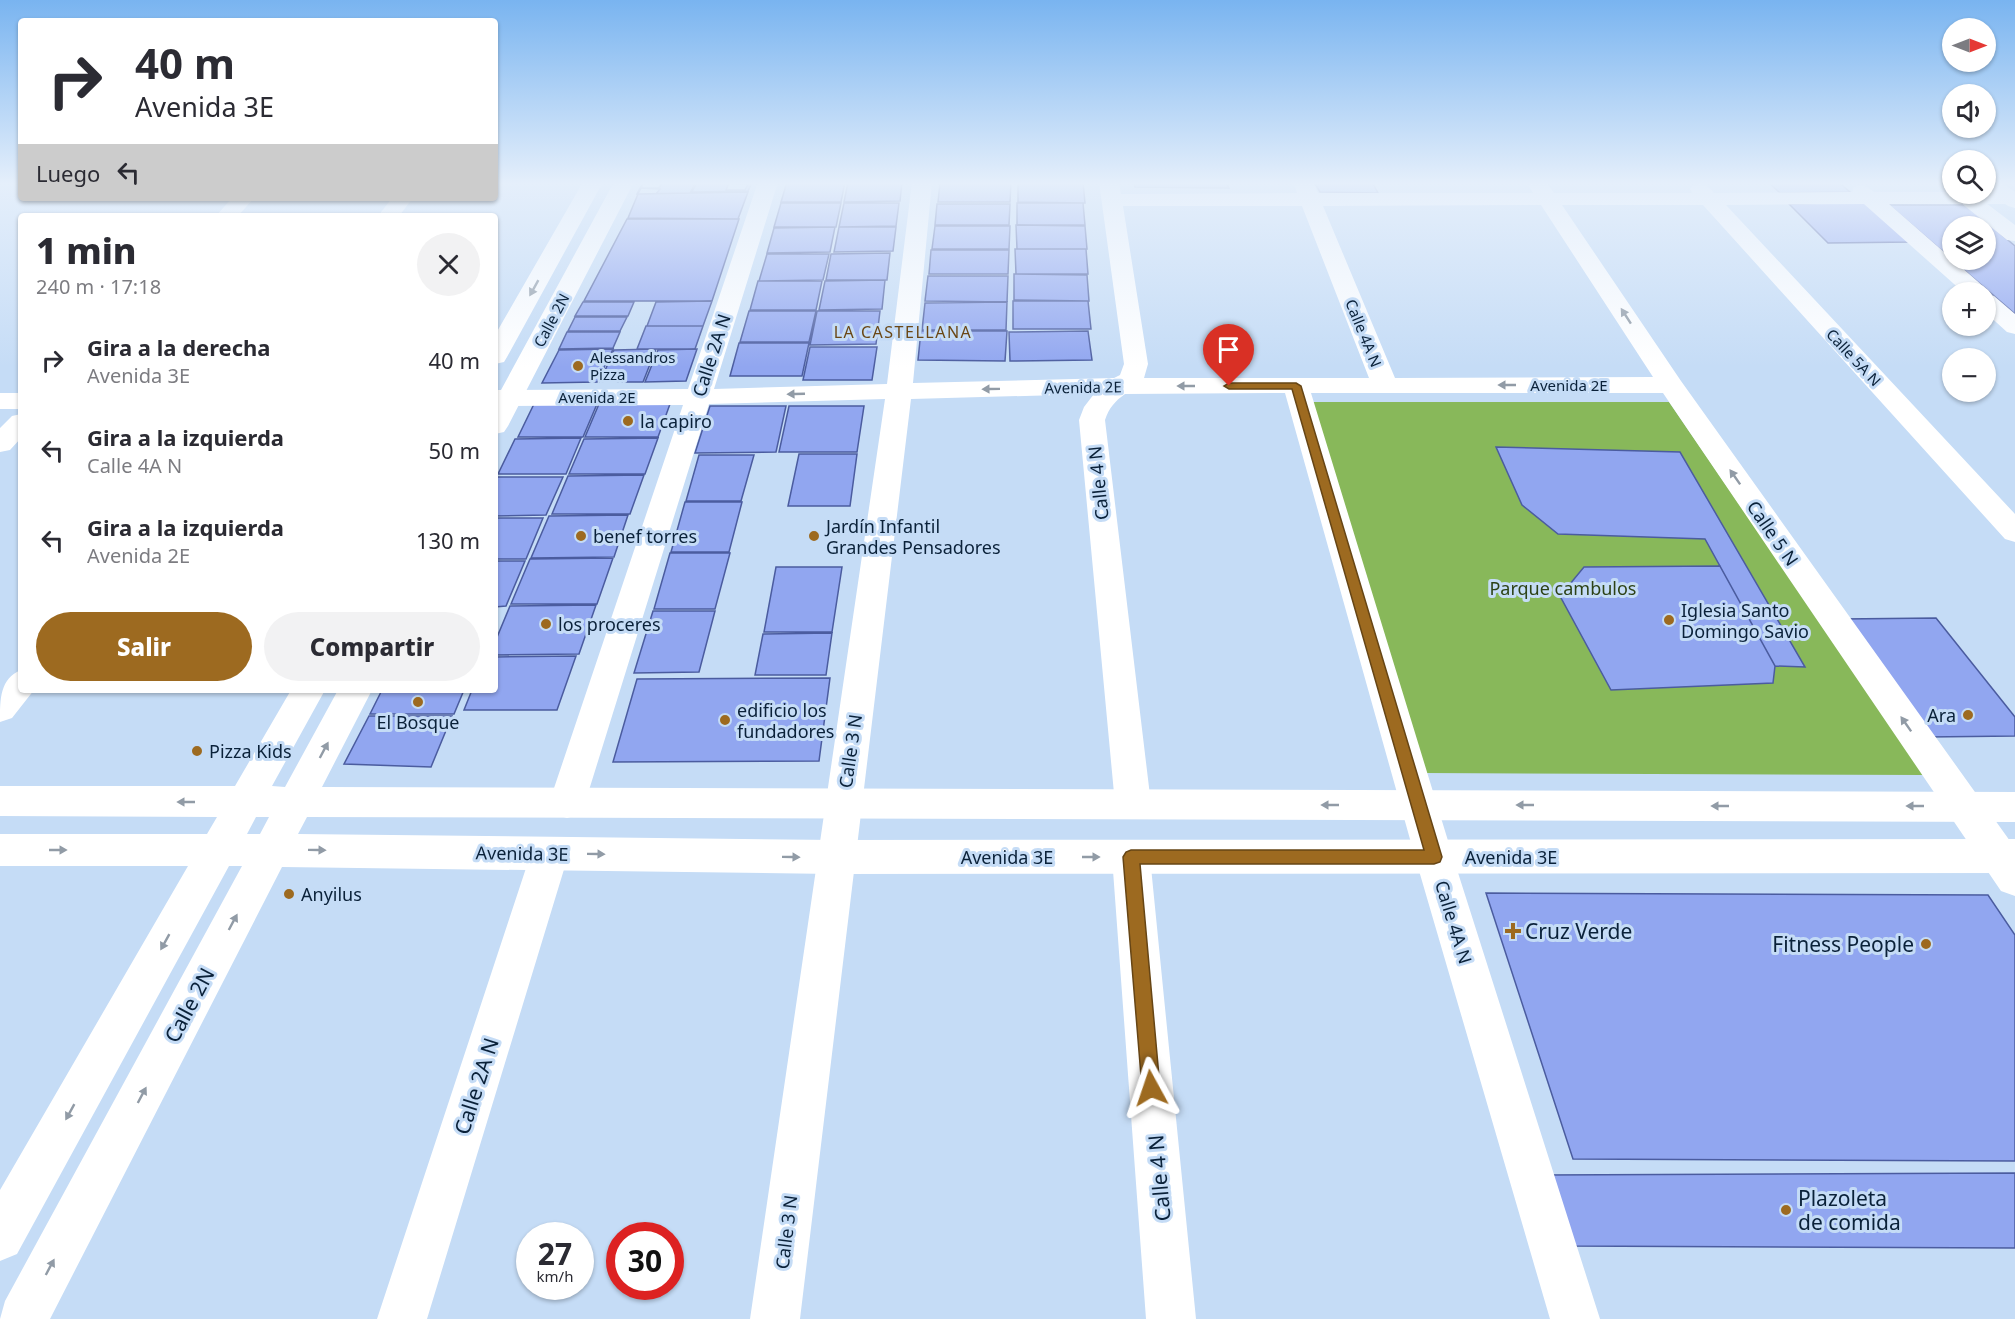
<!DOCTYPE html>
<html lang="es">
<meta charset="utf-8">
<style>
body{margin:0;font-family:"Noto Sans",sans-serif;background:#f2f2f3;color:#2b2b33;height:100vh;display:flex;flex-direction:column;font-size:22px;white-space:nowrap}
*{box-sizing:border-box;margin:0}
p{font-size:20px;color:#7c7c81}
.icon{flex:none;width:33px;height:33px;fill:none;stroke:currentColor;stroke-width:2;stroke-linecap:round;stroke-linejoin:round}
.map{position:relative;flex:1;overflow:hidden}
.panel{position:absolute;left:18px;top:213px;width:480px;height:480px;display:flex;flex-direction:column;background:#fff;border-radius:6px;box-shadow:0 2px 4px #0004}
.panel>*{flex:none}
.guide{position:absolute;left:18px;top:18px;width:480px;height:183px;border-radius:6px;box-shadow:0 2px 4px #0004;background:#fff;color:#2b2b33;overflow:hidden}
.needle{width:39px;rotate:90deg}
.buttons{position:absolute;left:1942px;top:18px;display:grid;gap:12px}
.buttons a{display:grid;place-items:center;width:54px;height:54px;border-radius:50%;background:#fff;box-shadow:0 2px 4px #0004;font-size:30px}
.speed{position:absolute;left:516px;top:1222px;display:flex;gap:12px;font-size:30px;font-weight:700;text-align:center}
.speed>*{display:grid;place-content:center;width:78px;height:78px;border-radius:50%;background:#fff;box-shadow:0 2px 4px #0004;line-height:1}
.speed small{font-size:15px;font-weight:400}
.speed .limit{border:9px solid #d22;background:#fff;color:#111}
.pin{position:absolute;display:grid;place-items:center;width:51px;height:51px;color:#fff;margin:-62px -26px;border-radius:50% 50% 50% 0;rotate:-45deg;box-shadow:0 0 6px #0007}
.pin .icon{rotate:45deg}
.me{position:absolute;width:66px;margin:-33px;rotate:355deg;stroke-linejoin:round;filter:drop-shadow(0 0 4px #0008)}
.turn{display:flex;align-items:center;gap:21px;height:126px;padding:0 18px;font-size:27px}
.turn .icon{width:78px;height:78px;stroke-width:2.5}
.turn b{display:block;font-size:42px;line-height:51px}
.then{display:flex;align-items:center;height:57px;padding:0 18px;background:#0003;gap:12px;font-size:22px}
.round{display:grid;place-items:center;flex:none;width:63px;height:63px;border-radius:32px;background:#f2f2f3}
.summary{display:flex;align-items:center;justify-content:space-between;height:102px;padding:0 18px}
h1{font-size:36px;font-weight:800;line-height:45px}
.action{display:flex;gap:12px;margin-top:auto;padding:12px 18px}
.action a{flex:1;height:69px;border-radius:36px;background:#9d6a20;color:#fff;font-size:24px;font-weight:800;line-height:69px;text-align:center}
.action a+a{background:#f2f2f3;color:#2b2b33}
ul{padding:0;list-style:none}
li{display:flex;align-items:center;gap:18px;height:90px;padding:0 18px}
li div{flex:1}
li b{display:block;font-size:22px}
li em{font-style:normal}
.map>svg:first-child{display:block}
</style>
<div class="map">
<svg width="2015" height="1319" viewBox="0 0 2015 1319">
<rect width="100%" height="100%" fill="#c5dcf6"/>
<path fill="#88b85a" d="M1310,402H1669L1925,775L1425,773Z"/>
<path fill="#91a6f0" stroke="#4b5c9f" stroke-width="1.5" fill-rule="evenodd" d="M644,182H696L690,193L638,194Z
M644,182H663L659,188H640Z
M697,182H752L748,191L692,192Z
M787,182H845L841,202H781Z
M848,182H902L900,201L844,202Z
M1011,182L1010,202H938L940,183Z
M1018,182H1083L1085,203L1018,202Z
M1134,182H1226L1229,188L1135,187Z
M1314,182H1372L1378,193L1320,192Z
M1768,182H1838L1850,192L1780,193Z
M729,183L748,184L745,190H726Z
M640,188L660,189L656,194H637Z
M748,192L738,219L628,218L638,194Z
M1865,202L1910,242L1828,243L1789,204Z
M781,203H841L836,227H774Z
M844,203H899L896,226L839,227Z
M1017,203H1083L1085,225H1017Z
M937,204H1010L1009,225H935Z
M1889,205H1966L2015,246V314ZM1953,226H1986V260H1953Z
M627,219H739L712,301H584Z
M1016,225L1085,226L1087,249H1017Z
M935,226H1010L1009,249H932Z
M835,227L830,252L767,253L774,228Z
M839,227H896L893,251L834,252Z
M1015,249H1086L1088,274H1016Z
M931,250H1009L1008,274H929Z
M890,253L887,280H826L831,254Z
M767,254H829L823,280L759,281Z
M1014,274L1087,275L1089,301L1014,300Z
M928,276H1008L1007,302L925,301Z
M885,280L882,309L819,310L825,281Z
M758,281H822L816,310H750Z
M712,301L703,326H647L656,302Z
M1013,301H1088L1091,329H1013Z
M583,302H634L628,316H575Z
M1007,302L1006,330H922L925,303Z
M749,311H816L809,342H740Z
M817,311H880L876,344L810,345Z
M575,317H627L620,331H568Z
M646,326H703L695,349H637Z
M921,331H1007L1005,361L918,360Z
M1088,331L1092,360L1010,361L1009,332Z
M567,332H620L613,348L559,349Z
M739,343H809L802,376H730Z
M810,347H877L872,380H803Z
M613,349L597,382L542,383L559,350Z
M656,349L643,382H600L614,350Z
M697,349L686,381L645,382L658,350Z
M534,404H597L583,437H518Z
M599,404H670L658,437H585Z
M710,406H786L776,452L695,453Z
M789,406H864L857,452H779Z
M581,438L566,474H498L515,439Z
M658,438L645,474H569L584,439Z
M1496,447L1680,452L1805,667L1775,666L1705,539L1558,534L1522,505Z
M799,454H857L850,506H788Z
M699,455H754L741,501H686Z
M644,475L630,514H552L568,476Z
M495,477H563L546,515L495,516Z
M685,502H742L729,552H671Z
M628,515L614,557L531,558L549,516Z
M495,518H543L526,559H495Z
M670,553H730L715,609H654Z
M613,558L597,604H511L530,559Z
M495,561H525L506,606L495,607Z
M1720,566L1775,666L1773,683L1611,690L1560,596L1584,567Z
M776,567H842L832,632H764Z
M596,605L579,654L495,655V642L510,606Z
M653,611H715L699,672L634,673Z
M1936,618L2015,717V736L1927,737L1842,619Z
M832,633L826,675H755L763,634Z
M576,656L557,710H464L472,690H495V657Z
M830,678L819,761L613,762L637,679Z
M382,690H464L454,714H370Z
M369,716H452L431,767L344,764Z
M1486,893L1988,895L2015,935V1161L1573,1159Z
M2015,1173V1248L1569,1246L1544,1175Z"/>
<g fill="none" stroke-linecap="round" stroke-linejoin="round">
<path fill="#fff" fill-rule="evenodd" d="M758,182H778L714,389L887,384L912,182H932L913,383L1114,378L1120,375L1124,364L1099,182H1119L1121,194L1297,193L1293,182H1313L1318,193H1533L1529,186L1532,182H1546L1554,193H1692L1690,189L1693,185C1703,182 1707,185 1714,193L1852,192L1854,187C1863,184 1867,186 1874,192H2015V204H1889L1984,287L1987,292L1986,294L1994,296L2015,314V334L2007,332L1986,313V292H1963L1864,204L1726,205L2015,514V542L2005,539L1703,205H1562L1681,381L2015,848V896L2001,891L1663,393H1311L1453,857L1600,1319H1550L1415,857L1285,393L1125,394C1115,401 1109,408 1105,420L1151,804L1146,815L1133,819L1120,815L1115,804L1079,420L1084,407L1094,394L911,399L800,1319H750L885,399L709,404L585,803L580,814L567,818L554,814L549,803L683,405L495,406V390L688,389ZM1541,205L1653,377L1395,378L1323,206ZM1123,206H1302L1369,378H1144L1148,364Z
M232,198H254L238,216H216Z
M392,198H413L399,216H378Z
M0,393H21V409H0Z
M21,414V438L10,450L0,452V428L12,416Z
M21,670V690H34L12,718L0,722C0,698 0,679 21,670Z
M550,837L564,841L569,853L427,1319H377L531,853L536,841Z
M1131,840L1145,845L1150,857L1196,1319H1146L1112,857L1117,845Z"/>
<path fill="#fff" fill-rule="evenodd" d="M583,182H603L507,357L504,362L495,364V335Z
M614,182H634L508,426L504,432L495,434V401Z
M1986,182H2001L2015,192V208L2008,206L1986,190Z
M1953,192L1974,194L2015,225V241L2007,240L1955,198Z
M291,690H325L272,786L285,787L338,690H372L322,787L2015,792V822L307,817L298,834L835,840L2015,839V873L835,874L282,867L50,1319H0L5,1301L242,866H229L17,1254L0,1261V1190L188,866H0V834H207L217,817L0,816V786H235ZM256,817H269L260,834H247Z"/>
</g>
<defs><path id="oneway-solid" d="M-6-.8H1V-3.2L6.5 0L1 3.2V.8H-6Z" transform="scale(1.5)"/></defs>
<g fill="#919ba6">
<use href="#oneway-solid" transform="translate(534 288) rotate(119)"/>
<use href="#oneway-solid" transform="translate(1626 316) rotate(-123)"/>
<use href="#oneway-solid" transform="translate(1507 385) rotate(180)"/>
<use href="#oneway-solid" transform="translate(1186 386) rotate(180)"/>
<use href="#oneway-solid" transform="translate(991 389) rotate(179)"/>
<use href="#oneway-solid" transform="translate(796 394) rotate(178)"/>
<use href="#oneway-solid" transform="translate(1735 477) rotate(-125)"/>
<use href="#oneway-solid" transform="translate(1906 724) rotate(-125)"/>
<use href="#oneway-solid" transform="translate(324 750) rotate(-62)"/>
<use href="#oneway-solid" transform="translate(186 802) rotate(-180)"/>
<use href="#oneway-solid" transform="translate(1330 805) rotate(-180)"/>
<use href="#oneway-solid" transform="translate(1525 805) rotate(-180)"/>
<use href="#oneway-solid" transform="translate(1720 806) rotate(-180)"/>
<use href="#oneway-solid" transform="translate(1915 806) rotate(-180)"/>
<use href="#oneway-solid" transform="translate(58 850)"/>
<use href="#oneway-solid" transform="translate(317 850) rotate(1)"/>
<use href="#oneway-solid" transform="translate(596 854) rotate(1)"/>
<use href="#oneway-solid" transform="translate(791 857) rotate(1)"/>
<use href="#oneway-solid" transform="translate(1091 857)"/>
<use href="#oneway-solid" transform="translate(233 922) rotate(-62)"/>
<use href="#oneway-solid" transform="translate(165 942) rotate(119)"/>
<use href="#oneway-solid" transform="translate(142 1095) rotate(-62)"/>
<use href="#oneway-solid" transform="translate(70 1112) rotate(119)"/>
<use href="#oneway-solid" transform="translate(50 1267) rotate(-62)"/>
</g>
<linearGradient id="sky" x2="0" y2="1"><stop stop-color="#79b4f0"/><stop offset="0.5" stop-color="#e5effb"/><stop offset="1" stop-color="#e5effb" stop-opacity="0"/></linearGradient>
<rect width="2015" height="367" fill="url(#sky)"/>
<path fill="#9d6a20" stroke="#664515" stroke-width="1.5" d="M1296,383L1301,386L1442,857L1440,862L1434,864H1140L1160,1088L1158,1094L1151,1097L1145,1094L1142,1088L1123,857L1126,852L1131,850H1424L1292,389H1229L1224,386L1229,383Z"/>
<g fill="#9d6a20" stroke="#c5dcf6" stroke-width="2">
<circle cx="578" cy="366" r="6"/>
<circle cx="628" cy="421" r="6"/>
<circle cx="581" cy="536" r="6"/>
<circle cx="814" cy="536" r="6"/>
<circle cx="1669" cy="620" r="6"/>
<circle cx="546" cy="624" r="6"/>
<circle cx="418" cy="702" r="6"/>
<circle cx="1968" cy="715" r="6"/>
<circle cx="725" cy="720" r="6"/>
<circle cx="197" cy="751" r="6"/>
<circle cx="289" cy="894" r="6"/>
<path d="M1510 922h6v6h6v6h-6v6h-6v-6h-6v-6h6z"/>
<circle cx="1926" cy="944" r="6"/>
<circle cx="1786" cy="1210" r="6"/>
</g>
<g text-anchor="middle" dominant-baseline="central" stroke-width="6" stroke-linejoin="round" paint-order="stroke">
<g font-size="15" fill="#0a2139" stroke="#c5dcf6">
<text transform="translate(551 320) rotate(-62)">Calle 2N</text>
<text transform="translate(1364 333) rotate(68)">Calle 4A N</text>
<text transform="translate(1854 357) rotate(47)">Calle 5A N</text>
<text x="1569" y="385">Avenida 2E</text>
<text transform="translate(1083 387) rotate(-1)">Avenida 2E</text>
<text x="597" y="397">Avenida 2E</text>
</g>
<g font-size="15" fill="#0a2139" stroke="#c5dcf6" text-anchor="start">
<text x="590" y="357">Alessandros<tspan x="590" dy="17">Pizza</tspan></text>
</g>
<g font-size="16" letter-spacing="1.5" fill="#6a4715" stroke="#c5dcf6">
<text x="903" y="332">LA CASTELLANA</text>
</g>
<g font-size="18" fill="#0a2139" stroke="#c5dcf6">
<text transform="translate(711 355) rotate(-72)">Calle 2A N</text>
<text transform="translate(1098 483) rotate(-96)">Calle 4 N</text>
<text transform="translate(1773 533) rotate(55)">Calle 5 N</text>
<text transform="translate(850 751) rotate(-82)">Calle 3 N</text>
<text transform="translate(522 853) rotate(1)">Avenida 3E</text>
<text x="1007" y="857">Avenida 3E</text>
<text x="1511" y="857">Avenida 3E</text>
<text transform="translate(1454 922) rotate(73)">Calle 4A N</text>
<text transform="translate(786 1232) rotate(-83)">Calle 3 N</text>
</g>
<g font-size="18" fill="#0a2139" stroke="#c5dcf6" text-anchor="start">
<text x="640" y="421">la capiro</text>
<text x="826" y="526">Jardín Infantil<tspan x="826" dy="21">Grandes Pensadores</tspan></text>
<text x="593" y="536">benef torres</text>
<text x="1681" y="610">Iglesia Santo<tspan x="1681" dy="21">Domingo Savio</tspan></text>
<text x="558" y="624">los proceres</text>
<text x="737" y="710">edificio los<tspan x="737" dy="21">fundadores</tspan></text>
<text x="1956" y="715" text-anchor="end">Ara</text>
<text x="418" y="722" text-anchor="middle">El Bosque</text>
<text x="209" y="751">Pizza Kids</text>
<text x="301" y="894">Anyilus</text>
</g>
<g font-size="18" fill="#2d4216" stroke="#c5dcf6">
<text x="1563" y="588">Parque cambulos</text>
</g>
<g font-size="21" fill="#0a2139" stroke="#c5dcf6" text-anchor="start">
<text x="1525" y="931">Cruz Verde</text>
<text x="1914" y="944" text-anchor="end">Fitness People</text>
<text x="1798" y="1198">Plazoleta<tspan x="1798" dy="24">de comida</tspan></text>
</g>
<g font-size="21" fill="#0a2139" stroke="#c5dcf6">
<text transform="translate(189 1005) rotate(-62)">Calle 2N</text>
<text transform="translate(476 1086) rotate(-72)">Calle 2A N</text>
<text transform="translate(1159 1178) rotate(-95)">Calle 4 N</text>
</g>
</g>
</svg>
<div class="buttons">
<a><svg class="needle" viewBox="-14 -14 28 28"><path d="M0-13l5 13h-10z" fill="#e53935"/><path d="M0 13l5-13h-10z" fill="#7c7c81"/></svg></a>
<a><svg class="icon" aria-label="sound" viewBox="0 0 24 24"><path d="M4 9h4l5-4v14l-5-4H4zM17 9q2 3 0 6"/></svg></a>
<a><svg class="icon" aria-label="search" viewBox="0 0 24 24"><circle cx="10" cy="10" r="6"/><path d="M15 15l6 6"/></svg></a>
<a><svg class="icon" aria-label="layers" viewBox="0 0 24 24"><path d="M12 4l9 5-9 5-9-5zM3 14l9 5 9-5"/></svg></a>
<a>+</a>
<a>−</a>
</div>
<div class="speed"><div>27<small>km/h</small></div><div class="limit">30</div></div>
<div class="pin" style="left:1229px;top:386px;background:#d93025"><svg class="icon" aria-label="arrive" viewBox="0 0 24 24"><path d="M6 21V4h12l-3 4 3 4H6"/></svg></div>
<svg class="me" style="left:1151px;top:1088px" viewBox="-20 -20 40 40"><path d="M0-17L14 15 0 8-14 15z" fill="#9d6a20" stroke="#fff" stroke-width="4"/></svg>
<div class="guide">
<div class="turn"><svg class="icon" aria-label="right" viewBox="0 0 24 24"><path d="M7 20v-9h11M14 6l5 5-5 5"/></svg><div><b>40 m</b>Avenida 3E</div></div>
<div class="then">Luego<svg class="icon" aria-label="left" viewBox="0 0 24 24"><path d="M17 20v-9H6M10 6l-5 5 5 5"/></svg></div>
</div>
<section class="panel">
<div class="summary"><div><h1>1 min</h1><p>240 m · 17:18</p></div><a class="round"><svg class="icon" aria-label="close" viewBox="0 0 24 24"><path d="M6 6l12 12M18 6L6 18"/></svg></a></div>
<ul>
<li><svg class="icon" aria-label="right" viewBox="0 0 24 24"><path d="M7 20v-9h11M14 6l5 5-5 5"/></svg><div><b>Gira a la derecha</b><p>Avenida 3E</p></div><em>40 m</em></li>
<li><svg class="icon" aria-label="left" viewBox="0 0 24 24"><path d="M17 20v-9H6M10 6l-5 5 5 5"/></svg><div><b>Gira a la izquierda</b><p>Calle 4A N</p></div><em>50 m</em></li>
<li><svg class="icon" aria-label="left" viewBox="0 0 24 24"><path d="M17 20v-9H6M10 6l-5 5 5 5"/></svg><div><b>Gira a la izquierda</b><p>Avenida 2E</p></div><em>130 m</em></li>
</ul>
<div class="action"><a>Salir</a><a>Compartir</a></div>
</section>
</div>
